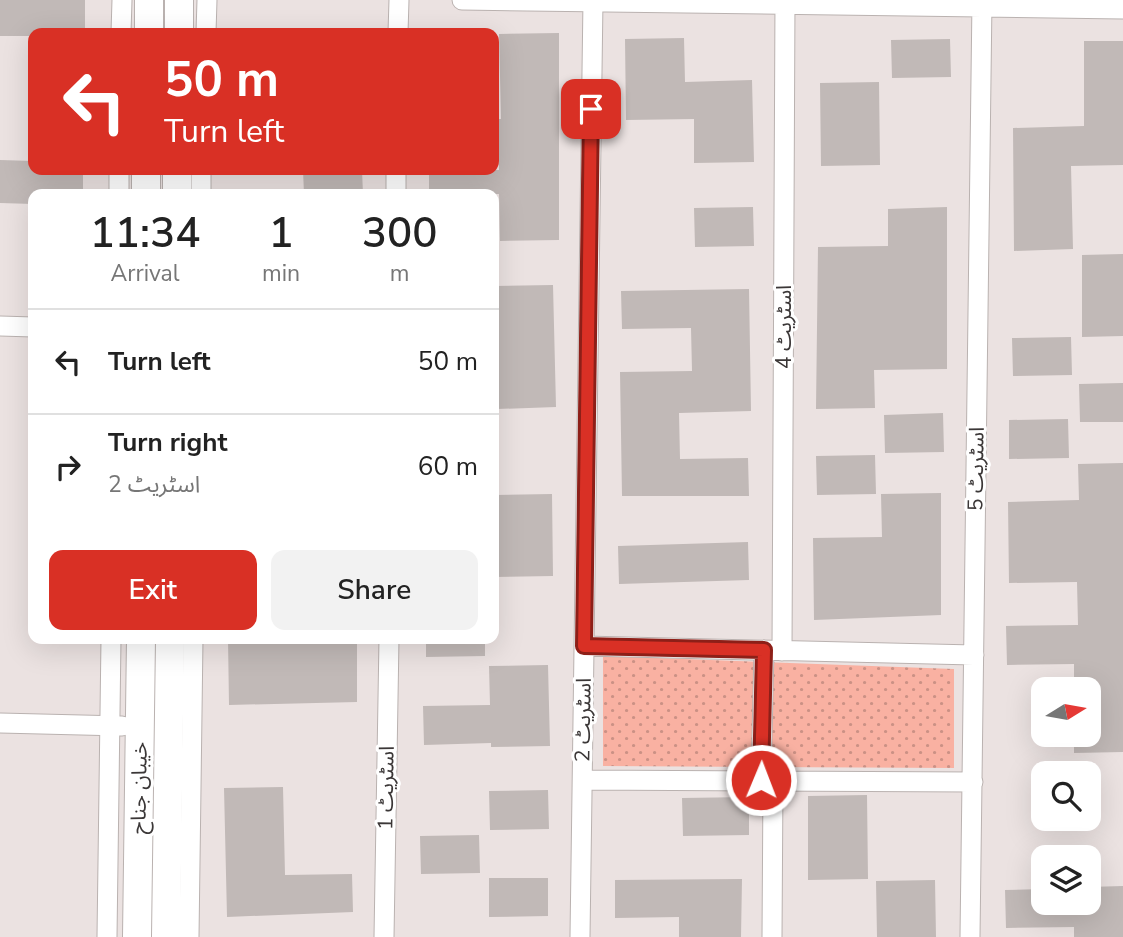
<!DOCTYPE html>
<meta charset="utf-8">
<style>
body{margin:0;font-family:"Nunito Sans","Noto Sans Arabic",sans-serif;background:#f2f2f2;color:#222;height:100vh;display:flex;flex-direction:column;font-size:26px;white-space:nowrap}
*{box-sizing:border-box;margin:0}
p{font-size:23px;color:#767676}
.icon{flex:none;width:38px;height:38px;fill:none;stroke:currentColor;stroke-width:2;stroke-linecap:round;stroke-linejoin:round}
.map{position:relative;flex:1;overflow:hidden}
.side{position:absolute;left:28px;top:189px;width:471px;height:455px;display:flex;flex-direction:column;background:#fff;border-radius:14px;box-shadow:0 7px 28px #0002}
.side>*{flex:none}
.top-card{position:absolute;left:28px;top:28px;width:471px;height:147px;border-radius:14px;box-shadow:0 7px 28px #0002;background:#d93025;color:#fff;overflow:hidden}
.needle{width:46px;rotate:79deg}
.buttons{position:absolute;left:1031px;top:677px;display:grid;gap:14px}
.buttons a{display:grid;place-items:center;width:70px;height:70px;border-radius:14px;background:#fff;box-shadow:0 7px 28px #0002;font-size:35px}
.pin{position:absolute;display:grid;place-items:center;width:60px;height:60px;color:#fff;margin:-30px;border-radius:14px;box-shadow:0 4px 10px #0006}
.me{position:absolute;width:77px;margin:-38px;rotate:1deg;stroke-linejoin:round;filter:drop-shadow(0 0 5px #0008)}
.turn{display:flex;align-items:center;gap:24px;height:147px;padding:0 21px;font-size:32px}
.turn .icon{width:91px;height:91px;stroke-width:2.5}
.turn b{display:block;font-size:49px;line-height:60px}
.eta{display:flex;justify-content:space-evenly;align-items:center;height:119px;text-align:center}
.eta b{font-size:42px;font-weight:600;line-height:49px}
.cta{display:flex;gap:14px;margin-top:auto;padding:14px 21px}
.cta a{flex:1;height:80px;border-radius:14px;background:#d93025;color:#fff;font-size:28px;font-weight:600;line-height:80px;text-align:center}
.cta a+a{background:#f2f2f2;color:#222}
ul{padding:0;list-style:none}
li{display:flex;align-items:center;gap:21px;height:105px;padding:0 21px;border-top:2px solid #e0e0e0}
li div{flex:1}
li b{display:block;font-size:26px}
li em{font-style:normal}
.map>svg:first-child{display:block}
</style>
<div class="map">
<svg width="1123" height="937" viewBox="0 0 1123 937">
<defs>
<pattern id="park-dots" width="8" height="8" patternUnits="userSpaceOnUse" patternTransform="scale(1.75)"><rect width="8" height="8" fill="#f9b1a2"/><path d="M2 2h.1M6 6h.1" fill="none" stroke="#cb9185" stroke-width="1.8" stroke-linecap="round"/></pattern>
</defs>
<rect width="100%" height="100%" fill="#ebe2e1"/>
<path fill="url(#park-dots)" d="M603,656L954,669V768L603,766Z"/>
<path fill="#c1b9b7" d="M0,0H85V33H33V36H0Z
M559,33V240L500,241L499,194H429V170H499V119H501L499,34Z
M684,38L685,82L752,80L754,162L694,163V119L626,120L625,39Z
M950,39L951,77L892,78L891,40Z
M1084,41H1123V165L1071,166L1073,249L1014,251L1013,128L1084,126Z
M879,82L880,165L821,166L820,83Z
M0,160L33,161V170H83V194H33V204L0,203Z
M303,170H362L363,194H304Z
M753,207L754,246L695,247L694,208Z
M947,207V369L874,370L875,408L816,409L818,247L888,246V209Z
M1123,254V336L1082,337V255Z
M553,285L556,407L497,409L494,286Z
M749,289L751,411L679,413L680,459L748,458L749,496H622L620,372L692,371L691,328L622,329L621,291Z
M1071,337L1072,375L1013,376L1012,338Z
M1123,383V422H1080L1079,384Z
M943,413L944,452L885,453L884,415Z
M1068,419L1069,458L1009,459V420Z
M875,455L876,494L817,495L816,456Z
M1123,463V752L1074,753V735H1088V690H1074V664L1007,665L1006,626L1078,625L1077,582L1009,583L1008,502L1079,500L1078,464Z
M941,493V615L814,620L813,538L882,537L881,494Z
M552,494L553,576L494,577V495Z
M748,542L749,580L619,584L618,546Z
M228,639H357V702L229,705Z
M426,639H485V656L426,657Z
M548,665L550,746L491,747V743L424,745L423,706L490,705L489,666Z
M283,787L285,875L352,874L353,912L227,917L224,788Z
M548,790L549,829L490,830L489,791Z
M867,795L868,879L808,880V796Z
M749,797V835L683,836L682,798Z
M479,835L480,873L421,874L420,836Z
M489,878H548V916L489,917Z
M742,879L741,937H679V917L615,918V880Z
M935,880L936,937H877L876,881Z
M1123,886V937H1074V927L1006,928L1005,890L1043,889V903H1088V887Z"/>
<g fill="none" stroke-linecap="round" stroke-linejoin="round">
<g stroke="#bab2b0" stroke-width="21">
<path id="street" d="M462,0L1123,9
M121,33L122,0
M206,33L207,0
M398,33L399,0
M119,194V170
M201,194V170
M396,194V170
M0,326L33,327
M584,646L974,655
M782,651L785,0
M0,723L122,726
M583,780L973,782
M761,780L764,650
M107,937L111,639
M189,937L193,639
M384,937L389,639
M580,937L593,0
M772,937L773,781
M970,937L982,0"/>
</g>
<g stroke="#bab2b0" stroke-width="30">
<path id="secondary" d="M149,33V0
M179,33V0
M146,194V170
M177,194V170
M137,937L141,639
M166,937L170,639"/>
</g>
<use href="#street" stroke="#fff" stroke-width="19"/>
<use href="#secondary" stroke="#fff" stroke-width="28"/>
</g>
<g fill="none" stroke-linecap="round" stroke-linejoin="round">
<g stroke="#8d1f18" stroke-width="18">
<path id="route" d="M591,109L584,646L764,650L761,780"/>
</g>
<use href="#route" stroke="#d93025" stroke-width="12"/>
</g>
<g text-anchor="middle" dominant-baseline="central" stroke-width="6" stroke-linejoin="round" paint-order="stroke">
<g font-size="21" fill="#3b3737" stroke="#fff">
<text transform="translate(784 327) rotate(-90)">اسٹریٹ 4</text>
<text transform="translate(976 469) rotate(-89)">اسٹریٹ 5</text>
<text transform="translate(583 720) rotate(-89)">اسٹریٹ 2</text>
<text transform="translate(139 788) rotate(-89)">خیبان جناح</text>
<text transform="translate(386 788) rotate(-89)">اسٹریٹ 1</text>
</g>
</g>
</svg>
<div class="buttons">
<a><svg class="needle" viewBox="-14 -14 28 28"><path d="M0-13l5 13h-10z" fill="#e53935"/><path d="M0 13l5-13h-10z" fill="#767676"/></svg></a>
<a><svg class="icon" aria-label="search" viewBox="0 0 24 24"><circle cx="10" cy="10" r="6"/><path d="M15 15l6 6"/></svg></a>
<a><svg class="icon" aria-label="layers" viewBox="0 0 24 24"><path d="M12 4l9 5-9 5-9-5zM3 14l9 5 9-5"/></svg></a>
</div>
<div class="pin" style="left:591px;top:109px;background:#d93025"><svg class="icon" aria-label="arrive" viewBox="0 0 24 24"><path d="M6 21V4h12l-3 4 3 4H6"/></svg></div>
<svg class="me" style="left:761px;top:780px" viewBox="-20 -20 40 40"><circle r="17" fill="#d93025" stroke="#fff" stroke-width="3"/><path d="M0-11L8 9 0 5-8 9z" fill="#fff"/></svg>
<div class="top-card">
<div class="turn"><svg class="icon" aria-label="left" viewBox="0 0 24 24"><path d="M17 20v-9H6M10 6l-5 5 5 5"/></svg><div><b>50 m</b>Turn left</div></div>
</div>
<section class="side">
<div class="eta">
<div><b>11:34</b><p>Arrival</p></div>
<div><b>1</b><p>min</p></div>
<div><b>300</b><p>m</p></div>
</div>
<ul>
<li><svg class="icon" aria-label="left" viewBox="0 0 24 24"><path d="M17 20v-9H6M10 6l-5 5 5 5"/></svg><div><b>Turn left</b></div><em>50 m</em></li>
<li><svg class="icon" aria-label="right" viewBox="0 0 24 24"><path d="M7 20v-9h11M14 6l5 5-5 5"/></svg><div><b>Turn right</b><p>اسٹریٹ 2</p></div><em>60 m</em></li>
</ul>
<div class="cta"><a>Exit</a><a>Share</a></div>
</section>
</div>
